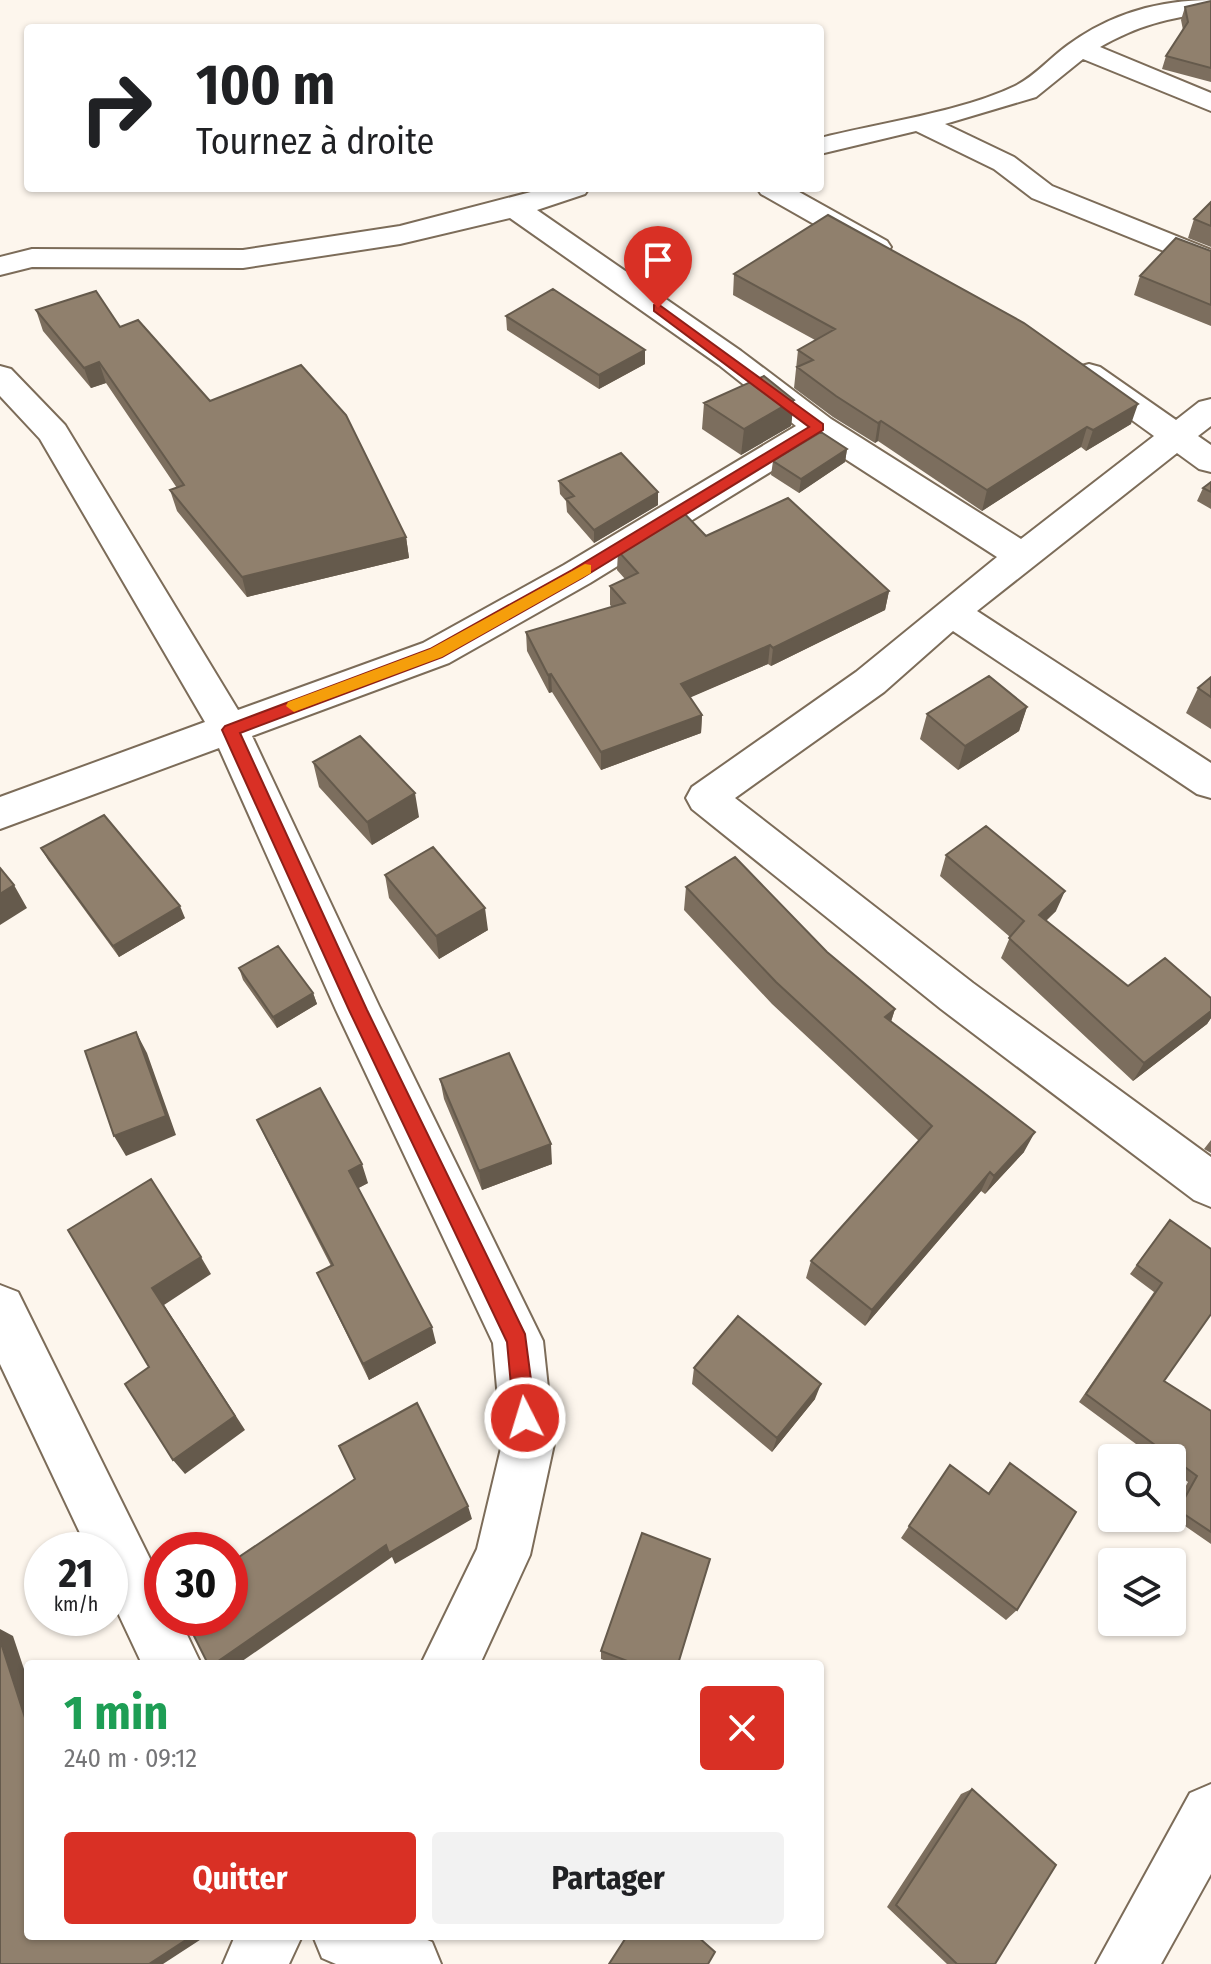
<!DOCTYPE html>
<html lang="fr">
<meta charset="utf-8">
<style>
body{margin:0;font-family:"Fira Sans Condensed",sans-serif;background:#f2f2f2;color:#202124;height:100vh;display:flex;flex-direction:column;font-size:30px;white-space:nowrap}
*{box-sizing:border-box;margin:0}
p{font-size:26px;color:#757577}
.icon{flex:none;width:44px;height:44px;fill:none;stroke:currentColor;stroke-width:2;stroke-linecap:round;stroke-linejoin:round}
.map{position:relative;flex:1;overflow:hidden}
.panel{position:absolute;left:24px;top:1660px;width:800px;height:280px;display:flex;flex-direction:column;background:#fff;border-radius:8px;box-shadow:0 2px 6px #0004}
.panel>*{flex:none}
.top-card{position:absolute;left:24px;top:24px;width:800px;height:168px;border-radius:8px;box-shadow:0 2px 6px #0004;background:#fff;color:#202124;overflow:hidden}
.buttons{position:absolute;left:1098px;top:1444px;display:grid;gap:16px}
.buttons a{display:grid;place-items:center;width:88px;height:88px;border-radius:8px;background:#fff;box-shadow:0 2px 6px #0004;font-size:40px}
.speed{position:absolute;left:24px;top:1532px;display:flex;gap:16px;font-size:40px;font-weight:700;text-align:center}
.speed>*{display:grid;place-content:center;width:104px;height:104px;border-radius:50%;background:#fff;box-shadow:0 2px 6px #0004;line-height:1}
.speed small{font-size:20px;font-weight:400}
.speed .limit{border:12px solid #d22;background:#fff;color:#111}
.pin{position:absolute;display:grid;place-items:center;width:68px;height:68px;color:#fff;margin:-82px -34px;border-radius:50% 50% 50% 0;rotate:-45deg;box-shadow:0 0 8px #0007}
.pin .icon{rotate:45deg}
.me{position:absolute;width:88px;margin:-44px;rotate:355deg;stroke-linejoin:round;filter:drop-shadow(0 0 6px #0008)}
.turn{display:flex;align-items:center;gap:28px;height:168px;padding:0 40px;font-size:36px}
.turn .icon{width:104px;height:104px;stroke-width:2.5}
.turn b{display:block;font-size:56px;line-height:68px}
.round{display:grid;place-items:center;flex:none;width:84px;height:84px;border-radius:8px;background:#f2f2f2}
.headline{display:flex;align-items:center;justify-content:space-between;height:136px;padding:0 40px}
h1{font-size:48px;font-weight:700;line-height:60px;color:#1e9e55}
.button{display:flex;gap:16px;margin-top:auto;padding:16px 40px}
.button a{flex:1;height:92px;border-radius:8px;background:#d93025;color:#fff;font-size:32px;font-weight:700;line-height:92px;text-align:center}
.button a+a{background:#f2f2f2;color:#202124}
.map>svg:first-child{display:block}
</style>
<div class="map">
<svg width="1211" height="1964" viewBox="0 0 1211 1964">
<rect width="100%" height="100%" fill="#fdf6ed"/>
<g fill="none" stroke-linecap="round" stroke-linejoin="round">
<g stroke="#7c6c59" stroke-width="4">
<path id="minor" d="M1211,0V13C1169,17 1137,26 1100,47L1211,93V111L1083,59L1036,97L945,124L1014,157L1052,186L1211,250V270L1032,198L994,169L916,131L820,154V138C879,123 961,112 1015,86C1034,77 1051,57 1068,45C1110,14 1159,0 1211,0Z
M546,188H589L585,194L537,210L741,351L831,419L1021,539L1154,436L1078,381L1073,374L1078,367L1089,364L1100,367L1176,420L1199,402L1211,399V426L1198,436L1211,445V472L1199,469L1177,453L977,611L1211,763V798L1197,794L953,631L884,692L735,798L973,983L1211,1157V1207L1194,1200L941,1009L692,809L686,798L692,787L856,672L997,557L819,442L590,583L449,663L252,736L379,1006L543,1341L554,1444L530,1555L480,1664H421L477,1549L502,1444L493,1343L336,1010L219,748L0,829V797L205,722L40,439L0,396V366L11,369L65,425L238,710L423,643L564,565L796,426L719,365L510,218L400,244L243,268L32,267L0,275V257L32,249L243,250L400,226Z
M757,188H792L887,241L891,247L887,253H865L761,194Z
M0,1285L18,1292L162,1583V1618H179L201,1664H142L110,1596V1550H88L0,1364Z
M1211,1784V1874L1161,1964H1096L1190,1793Z
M235,1936H302L289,1964H223Z
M313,1936H418L432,1942L441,1964H336L322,1958Z"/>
</g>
<use href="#minor" fill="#fff" fill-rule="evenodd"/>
</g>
<path fill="#7c6e5e" d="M1211,1V82L1162,69L1166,56L1183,30L1181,20L1185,7Z
M1211,202V247L1188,238L1194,219Z
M1211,251V326L1134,295L1140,276Z
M734,274L1131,424L1086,451L1081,447L982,511L878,441L875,443L833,417L794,388L798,350L815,340L733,295Z
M36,310L120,327L210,401L406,537L409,558L247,597L177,511L170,490L177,488L106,383L91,388L43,331Z
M506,316L645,364L599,389L507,330Z
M794,400L791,426L741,455L702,429L704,403Z
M847,449L845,462L799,493L771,475L773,461Z
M559,481L658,492V505L594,543L567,512L566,501L560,494Z
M1211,482V509L1197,501L1203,488Z
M706,536L889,591L885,610L771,666L768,664L690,697L702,715L701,733L601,770L552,692L549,693L527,651L526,632L612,607L610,605V586L625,579L617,570L618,551Z
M1211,677V729L1186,713L1198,688Z
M1027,707L1019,731L958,770L920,739L927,714Z
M313,762L419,817L372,845L319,787Z
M41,848L185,918L119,957L48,860Z
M946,855L1056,911L1046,921L1128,986L1211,998V1018L1207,1024L1133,1081L1001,958L1010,937L940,876Z
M385,875L488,930L439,959L389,898Z
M686,887L827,952L895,1009L891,1022L1024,1152L985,1194L981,1191L865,1326L806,1278L811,1261L919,1141L772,1004L684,910Z
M239,968L313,993L317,1004L277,1028L243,980Z
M440,1079L552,1164L482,1190L444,1099Z
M257,1120L368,1183L358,1188L436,1343L369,1380L317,1273L331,1266L266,1139Z
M1211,1140V1153L1204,1149Z
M1170,1220L1164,1381L1211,1411V1544L1172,1517V1512L1188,1482L1172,1470V1458H1155L1079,1402L1154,1292L1130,1274Z
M694,1368L815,1399L772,1452L692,1384Z
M1010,1463L1017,1610L1006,1620L901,1538L950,1465L988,1493Z
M601,1651L678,1664H613L601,1659Z
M972,1789L995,1964H947L887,1907L961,1794Z"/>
<path fill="#655a4c" d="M645,350V364L599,389V375Z
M99,362L106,383L91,388L84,368Z
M794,400L791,426L741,455L744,429Z
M1138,404L1131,424L1086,451L1093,430Z
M881,421L878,441L875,443L878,423Z
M1087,427L1081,447L982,511L987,490Z
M847,449L845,462L799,493L801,479Z
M658,492V505L594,543V530Z
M406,537L409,558L247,597L242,577Z
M889,591L885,610L771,666L773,648Z
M770,645L768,664L680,702L681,684Z
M551,674L552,692L549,693L548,675Z
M1027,707L1019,731L958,770L965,746Z
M702,715L701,733L601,770V752Z
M415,793L419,817L372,845L367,822Z
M14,885L27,908L0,925V894Z
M1065,891L1056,911L1030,935L1039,915Z
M180,906L185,918L119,957L113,946Z
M485,908L488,930L439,959L436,936Z
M313,993L317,1004L277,1028L273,1017Z
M895,1009L888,1030L885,1017Z
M1211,1011V1018L1207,1024L1133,1081L1144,1063Z
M136,1032L147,1053L176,1135L126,1156L114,1136Z
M1035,1132L1024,1152L985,1194L994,1176Z
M551,1144L552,1164L482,1190L479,1171Z
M362,1164L368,1183L355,1190L349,1171Z
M990,1172L981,1191L865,1326L872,1310Z
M201,1257L211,1274L164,1305L245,1430L185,1474L173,1460L152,1288Z
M432,1327L436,1343L369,1380L363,1364Z
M821,1384L815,1399L772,1452L777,1438Z
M468,1506L472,1519L395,1564L392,1557L238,1664H214L386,1545Z
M0,1629L13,1636L28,1681V1727L0,1640Z
M192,1936H206L163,1964H149Z"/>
<path fill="#90806d" stroke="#655a4c" stroke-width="2" d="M1211,1V68L1166,56L1188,22L1185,7Z
M1211,202V226L1194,219Z
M828,215L1024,323L1138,404L1093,430L1087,427L987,490L881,421L878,423L836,396L797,367L813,360L798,350L835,329L734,274Z
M1176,238L1211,251V305L1140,276Z
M553,289L645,350L599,375L506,316Z
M96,291L120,327L138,320L210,401L301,365L346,415L406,537L242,577L170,490L184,485L99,362L84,368L36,310Z
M764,376L794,400L744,429L704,403Z
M821,432L847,449L801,479L773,461Z
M621,453L658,492L594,530L566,499L574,496L559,481Z
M1211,482V492L1203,488Z
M788,498L889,591L773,648L770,645L681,684L702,715L601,752L551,674L548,675L526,632L625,603L610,586L638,573L618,551L682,511L706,536Z
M989,676L1027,707L965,746L927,714Z
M1211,677V697L1198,688Z
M360,736L415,793L367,822L313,762Z
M104,815L180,906L113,946L41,848Z
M986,826L1065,891L1039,915L1128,986L1165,958L1211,998V1011L1144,1063L1009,938L1024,921L946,855Z
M433,847L485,908L436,936L385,875Z
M735,857L827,952L895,1009L885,1017L1035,1132L994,1176L990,1172L872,1310L811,1261L932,1126L776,982L686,887Z
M0,868L14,885L0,894Z
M278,946L313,993L273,1017L239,968Z
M136,1032L166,1116L114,1136L85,1051Z
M509,1053L551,1144L479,1171L440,1079Z
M320,1088L362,1164L349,1171L432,1327L363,1364L317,1273L333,1265L257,1120Z
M151,1179L201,1257L152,1288L235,1416L173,1460L125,1384L149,1367L68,1230Z
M1170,1220L1211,1249V1314L1164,1381L1211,1411V1532L1178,1510L1197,1476L1086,1394L1162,1283L1137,1265Z
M738,1316L821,1384L777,1438L694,1368Z
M417,1403L468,1506L389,1553L386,1545L214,1664H208L185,1618H230V1563L355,1479L339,1446Z
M1010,1463L1076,1512L1017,1610L909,1526L950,1465L989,1494Z
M642,1533L710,1559L678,1664H635L601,1651Z
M0,1640L28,1727V1936H192L149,1964H0Z
M972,1789L1056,1865L995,1964H957L896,1905Z
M627,1936H697L715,1952L708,1964H609Z"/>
<path fill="#d93025" stroke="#8d1f18" stroke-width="2" d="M658,304L823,424V430L582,578L442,657L240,733L367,1010L525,1334L536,1418L533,1426L525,1429L517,1426L514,1418L507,1342L349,1010L222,730L225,726L430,649L572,570L809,427L654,311V305Z"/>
<path fill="#f59e0b" d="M585,564L591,565V573L442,657L299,710L294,712L286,706L288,702L430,649Z"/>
</svg>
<div class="buttons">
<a><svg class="icon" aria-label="search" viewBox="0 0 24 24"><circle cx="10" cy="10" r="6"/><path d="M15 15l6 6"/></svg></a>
<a><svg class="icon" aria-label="layers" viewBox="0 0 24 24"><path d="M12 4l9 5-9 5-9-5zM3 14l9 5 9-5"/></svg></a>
</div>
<div class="speed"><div>21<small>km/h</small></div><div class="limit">30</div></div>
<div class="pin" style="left:658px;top:308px;background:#d93025"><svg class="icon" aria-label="arrive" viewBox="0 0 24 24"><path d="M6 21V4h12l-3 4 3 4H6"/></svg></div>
<svg class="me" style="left:525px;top:1418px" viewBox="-20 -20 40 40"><circle r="17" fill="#d93025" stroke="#fff" stroke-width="3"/><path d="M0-11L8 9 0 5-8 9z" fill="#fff"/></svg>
<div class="top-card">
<div class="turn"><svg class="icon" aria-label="right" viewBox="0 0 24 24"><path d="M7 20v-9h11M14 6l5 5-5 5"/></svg><div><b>100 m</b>Tournez à droite</div></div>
</div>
<section class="panel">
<div class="headline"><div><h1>1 min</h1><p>240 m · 09:12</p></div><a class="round" style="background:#d93025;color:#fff"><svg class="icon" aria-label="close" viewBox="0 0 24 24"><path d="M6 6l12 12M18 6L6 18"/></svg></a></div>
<div class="button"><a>Quitter</a><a>Partager</a></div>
</section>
</div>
